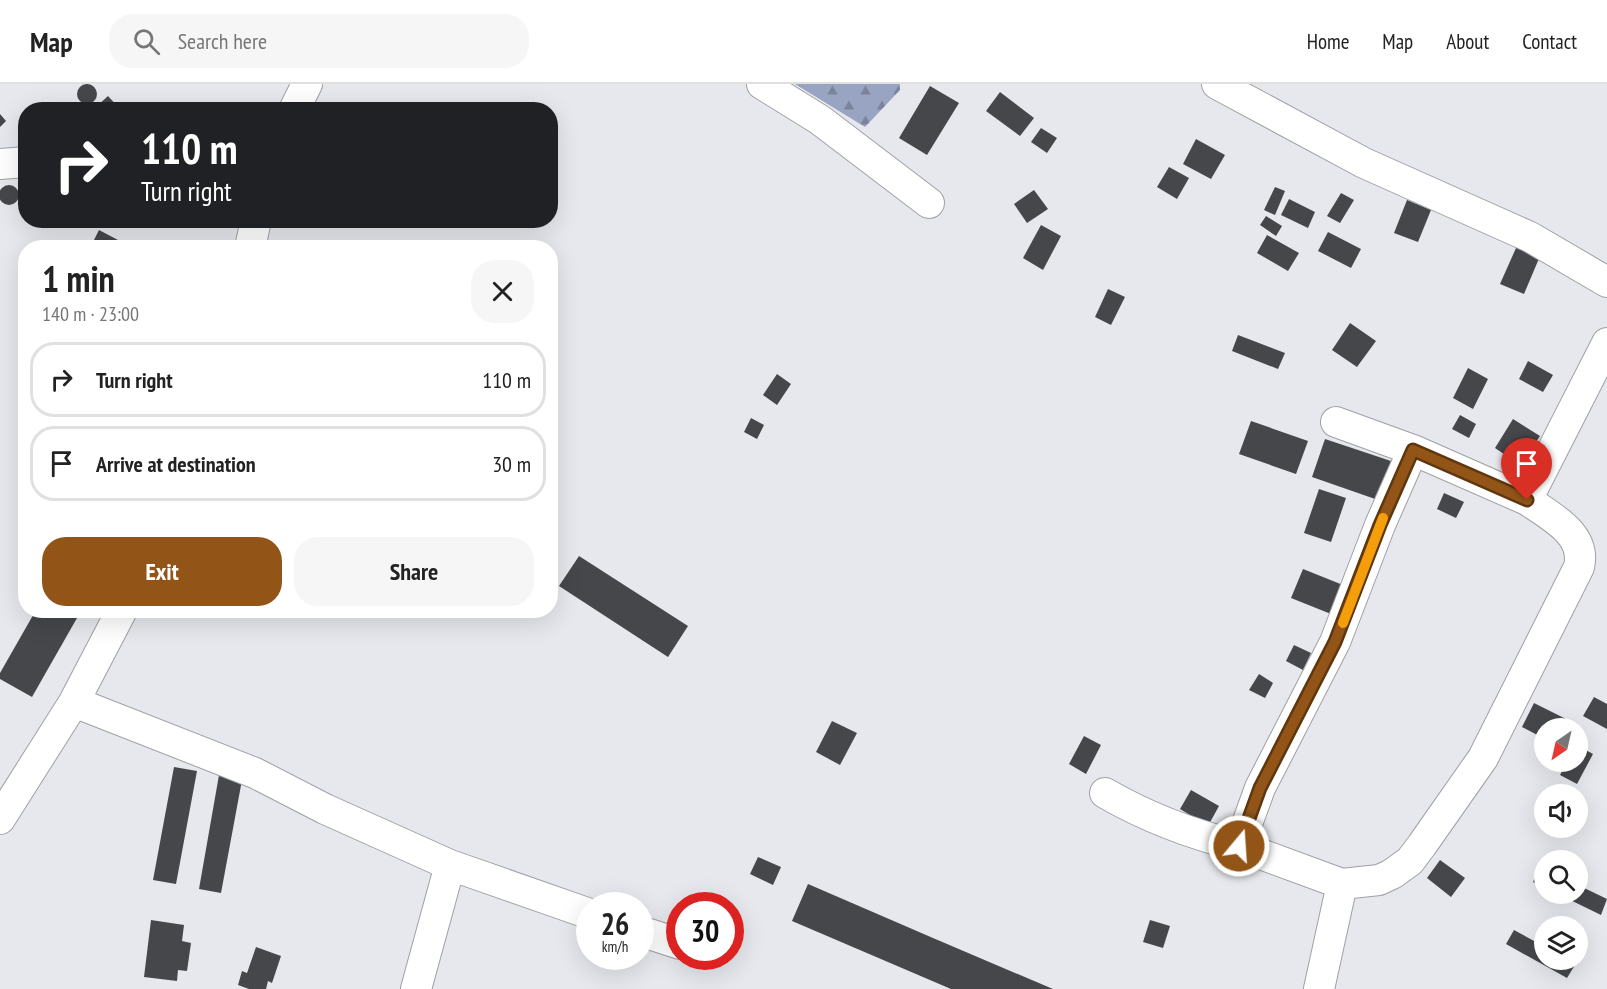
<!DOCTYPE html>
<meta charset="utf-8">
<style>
body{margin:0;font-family:"PT Sans Narrow",sans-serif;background:#f6f6f6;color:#222;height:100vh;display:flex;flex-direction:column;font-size:22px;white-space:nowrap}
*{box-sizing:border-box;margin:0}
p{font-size:20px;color:#767676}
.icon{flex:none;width:33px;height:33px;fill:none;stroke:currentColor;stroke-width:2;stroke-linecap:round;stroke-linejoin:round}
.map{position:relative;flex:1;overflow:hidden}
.details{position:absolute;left:18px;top:156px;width:540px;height:378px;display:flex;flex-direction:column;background:#fff;border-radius:24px;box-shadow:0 6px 24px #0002}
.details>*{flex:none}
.guide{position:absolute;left:18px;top:18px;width:540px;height:126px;border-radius:24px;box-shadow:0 6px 24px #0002;background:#202124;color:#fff;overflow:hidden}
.needle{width:39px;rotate:214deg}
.buttons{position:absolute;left:1534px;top:634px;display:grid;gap:12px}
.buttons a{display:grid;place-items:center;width:54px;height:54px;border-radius:50%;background:#fff;box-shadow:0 6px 24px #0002;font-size:30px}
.speed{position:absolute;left:576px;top:808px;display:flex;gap:12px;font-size:30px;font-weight:700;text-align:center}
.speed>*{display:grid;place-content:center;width:78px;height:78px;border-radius:50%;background:#fff;box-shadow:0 6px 24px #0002;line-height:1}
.speed small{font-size:15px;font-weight:400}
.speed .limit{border:9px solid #d22;background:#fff;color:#111}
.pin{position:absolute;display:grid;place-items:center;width:51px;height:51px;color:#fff;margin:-62px -26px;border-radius:50% 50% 50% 0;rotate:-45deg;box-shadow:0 0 6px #0007}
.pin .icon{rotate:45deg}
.me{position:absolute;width:66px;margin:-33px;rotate:18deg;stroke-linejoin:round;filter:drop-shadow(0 0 4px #0008)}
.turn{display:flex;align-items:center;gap:21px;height:126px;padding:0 24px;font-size:27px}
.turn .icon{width:78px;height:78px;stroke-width:2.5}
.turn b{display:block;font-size:42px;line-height:51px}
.round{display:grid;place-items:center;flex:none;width:63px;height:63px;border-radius:24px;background:#f6f6f6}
.summary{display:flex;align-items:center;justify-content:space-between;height:102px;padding:0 24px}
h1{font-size:36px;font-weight:700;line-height:45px}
.cta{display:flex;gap:12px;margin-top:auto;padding:12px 24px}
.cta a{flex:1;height:69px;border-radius:24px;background:#925517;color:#fff;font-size:24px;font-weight:700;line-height:69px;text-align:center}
.cta a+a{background:#f6f6f6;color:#222}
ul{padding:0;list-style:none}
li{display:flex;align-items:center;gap:18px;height:75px;margin:0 12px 9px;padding:0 12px;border:3px solid #e0e0e0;border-radius:24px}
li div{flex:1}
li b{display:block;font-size:22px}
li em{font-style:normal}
header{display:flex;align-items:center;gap:36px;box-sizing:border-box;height:84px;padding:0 30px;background:#fff;border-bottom:2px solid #e0e0e0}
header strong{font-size:28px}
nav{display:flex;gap:33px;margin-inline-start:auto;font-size:21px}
.search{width:420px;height:54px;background:#f6f6f6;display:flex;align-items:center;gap:15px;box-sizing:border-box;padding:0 21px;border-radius:24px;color:#767676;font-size:22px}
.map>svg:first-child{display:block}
</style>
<header>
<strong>Map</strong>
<div class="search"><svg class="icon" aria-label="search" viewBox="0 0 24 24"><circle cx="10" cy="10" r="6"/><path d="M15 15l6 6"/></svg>Search here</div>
<nav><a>Home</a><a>Map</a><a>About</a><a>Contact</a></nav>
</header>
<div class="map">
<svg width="1607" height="905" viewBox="0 0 1607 905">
<defs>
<pattern id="forest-firs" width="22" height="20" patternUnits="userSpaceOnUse" patternTransform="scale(1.5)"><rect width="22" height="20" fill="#99a3c2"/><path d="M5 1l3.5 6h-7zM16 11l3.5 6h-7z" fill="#7c849c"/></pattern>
</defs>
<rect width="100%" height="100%" fill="#e6e8ed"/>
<path fill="url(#forest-firs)" d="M795,0H900V6L865,43Z"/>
<path fill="#45474b" d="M77 10a10 10 0 1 1 20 0a10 10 0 1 1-20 0Z
M930,2L959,19L927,71L899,54Z
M1000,8L1034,34L1020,52L986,27Z
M108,12L121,26H98L96,23Z
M0,30L6,37L0,43Z
M1041,44L1057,54L1047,69L1031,58Z
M1196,55L1225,71L1211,95L1183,80Z
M1169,83L1189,94L1177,115L1157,103Z
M-1 111a10 10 0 1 1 20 0a10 10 0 1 1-20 0Z
M1275,103L1285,107L1275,131L1264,126Z
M1034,106L1048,125L1027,139L1014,120Z
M1341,109L1354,116L1340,139L1327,132Z
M1289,115L1315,128L1308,144L1281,131Z
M1407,116L1431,126L1418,158L1394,149Z
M1266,132L1282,142L1276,152L1260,141Z
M289,136H306L305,141Z
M1041,141L1061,152L1043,186L1023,174Z
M99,146L118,156L115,164H90Z
M1328,148L1361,165L1351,184L1318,167Z
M1267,151L1299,169L1288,187L1257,169Z
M1520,155L1543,165L1524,210L1500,200Z
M1108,205L1125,213L1111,241L1095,233Z
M1350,239L1376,257L1357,283L1332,266Z
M1238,251L1285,269L1278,285L1232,267Z
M1528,277L1553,291L1543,308L1519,295Z
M1468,284L1488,295L1473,325L1453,314Z
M777,290L791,300L777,321L763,311Z
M1460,331L1476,340L1469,354L1452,345Z
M751,334L764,341L757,355L744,348Z
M1513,335L1540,352L1520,381L1495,364Z
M1251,337L1308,357L1296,390L1239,370Z
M1325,355L1391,377L1378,416L1312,393Z
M1319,405L1346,414L1331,458L1304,449Z
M1444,409L1464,418L1456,434L1437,425Z
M579,472L688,542L668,573L559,502Z
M1303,485L1343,501L1331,530L1291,514Z
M36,526H64L77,534L32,613L0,595V589Z
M1294,561L1311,569L1303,586L1286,577Z
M1259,590L1273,599L1265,614L1249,606Z
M1594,613L1607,620V645L1583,632Z
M1534,619L1570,637L1566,645H1545V655L1522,643Z
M832,637L857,649L840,681L816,668Z
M1084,652L1101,661L1086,690L1069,680Z
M1578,662L1593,670L1577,700L1560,691L1567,678H1578Z
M174,683L197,687L176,800L153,796Z
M219,691L242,696L221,809L199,805Z
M1191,706L1219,722L1208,742L1180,725Z
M758,773L781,783L773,801L750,790Z
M1440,776L1465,794L1451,813L1427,794Z
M1540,782L1545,785V804L1533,798Z
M808,800L933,854L1053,905H951L792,837Z
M1578,801L1607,815L1601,831L1558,810H1578Z
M151,836L184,841L182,857L191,859L187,887L178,886L177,897L144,893Z
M1150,836L1170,842L1163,864L1143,858Z
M1514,846L1545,863V876H1567L1575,881L1567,894L1506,860Z
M256,863L281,872L272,899L268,897L266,905H249L238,901L242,887L247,889Z"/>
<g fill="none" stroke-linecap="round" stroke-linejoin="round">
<g stroke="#9fa0a6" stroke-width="32">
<path id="street" d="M762,0L820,36L929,119
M1217,0L1364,79L1530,153L1607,198
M294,26L307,0
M0,80L26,78
M250,164L256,136
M1336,338L1413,366L1527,416
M74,618L255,689L325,725L450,781L590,830
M1105,709C1148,734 1191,750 1239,762
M0,735L74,618L122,526
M1342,800L1239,762L1260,704L1335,558L1380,441L1413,366
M640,847L680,860
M416,905L450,781
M1319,905L1342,800L1379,796L1392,790L1410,777L1422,761L1483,674L1579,483C1587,450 1550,432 1527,416L1607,259"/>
</g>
<use href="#street" stroke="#fff" stroke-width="30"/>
</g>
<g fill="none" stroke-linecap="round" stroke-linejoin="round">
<g stroke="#5f370f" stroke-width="15">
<path id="route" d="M1239,762L1260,704L1335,558L1380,441L1413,366L1527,416"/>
</g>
<use href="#route" stroke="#925517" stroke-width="10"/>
<path stroke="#f59e0b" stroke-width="10" d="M1343,539L1383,434"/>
</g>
</svg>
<div class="buttons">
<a><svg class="needle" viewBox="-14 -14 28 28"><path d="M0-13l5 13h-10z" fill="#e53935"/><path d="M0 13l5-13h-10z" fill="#767676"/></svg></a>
<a><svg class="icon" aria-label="sound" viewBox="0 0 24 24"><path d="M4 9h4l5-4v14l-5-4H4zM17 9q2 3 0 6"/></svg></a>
<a><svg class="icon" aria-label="search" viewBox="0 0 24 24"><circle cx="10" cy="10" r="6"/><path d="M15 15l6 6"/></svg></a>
<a><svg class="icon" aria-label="layers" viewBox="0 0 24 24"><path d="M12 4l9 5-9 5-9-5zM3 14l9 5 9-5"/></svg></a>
</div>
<div class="speed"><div>26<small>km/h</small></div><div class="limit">30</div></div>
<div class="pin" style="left:1527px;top:416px;background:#d93025"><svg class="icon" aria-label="arrive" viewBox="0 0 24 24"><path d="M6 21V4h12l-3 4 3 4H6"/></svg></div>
<svg class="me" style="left:1239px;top:762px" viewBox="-20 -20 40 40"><circle r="17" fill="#925517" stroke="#fff" stroke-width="3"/><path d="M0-11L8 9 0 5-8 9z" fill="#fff"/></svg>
<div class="guide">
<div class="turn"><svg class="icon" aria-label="right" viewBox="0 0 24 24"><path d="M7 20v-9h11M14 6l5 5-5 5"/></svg><div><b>110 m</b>Turn right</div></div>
</div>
<section class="details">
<div class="summary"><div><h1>1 min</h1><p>140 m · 23:00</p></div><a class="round"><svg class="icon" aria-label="close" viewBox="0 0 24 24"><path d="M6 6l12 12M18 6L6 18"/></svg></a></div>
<ul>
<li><svg class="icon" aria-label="right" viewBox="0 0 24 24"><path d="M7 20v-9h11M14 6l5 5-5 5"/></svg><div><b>Turn right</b></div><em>110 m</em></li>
<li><svg class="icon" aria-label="arrive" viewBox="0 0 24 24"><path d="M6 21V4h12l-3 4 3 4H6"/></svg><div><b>Arrive at destination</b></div><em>30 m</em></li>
</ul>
<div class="cta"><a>Exit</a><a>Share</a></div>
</section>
</div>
